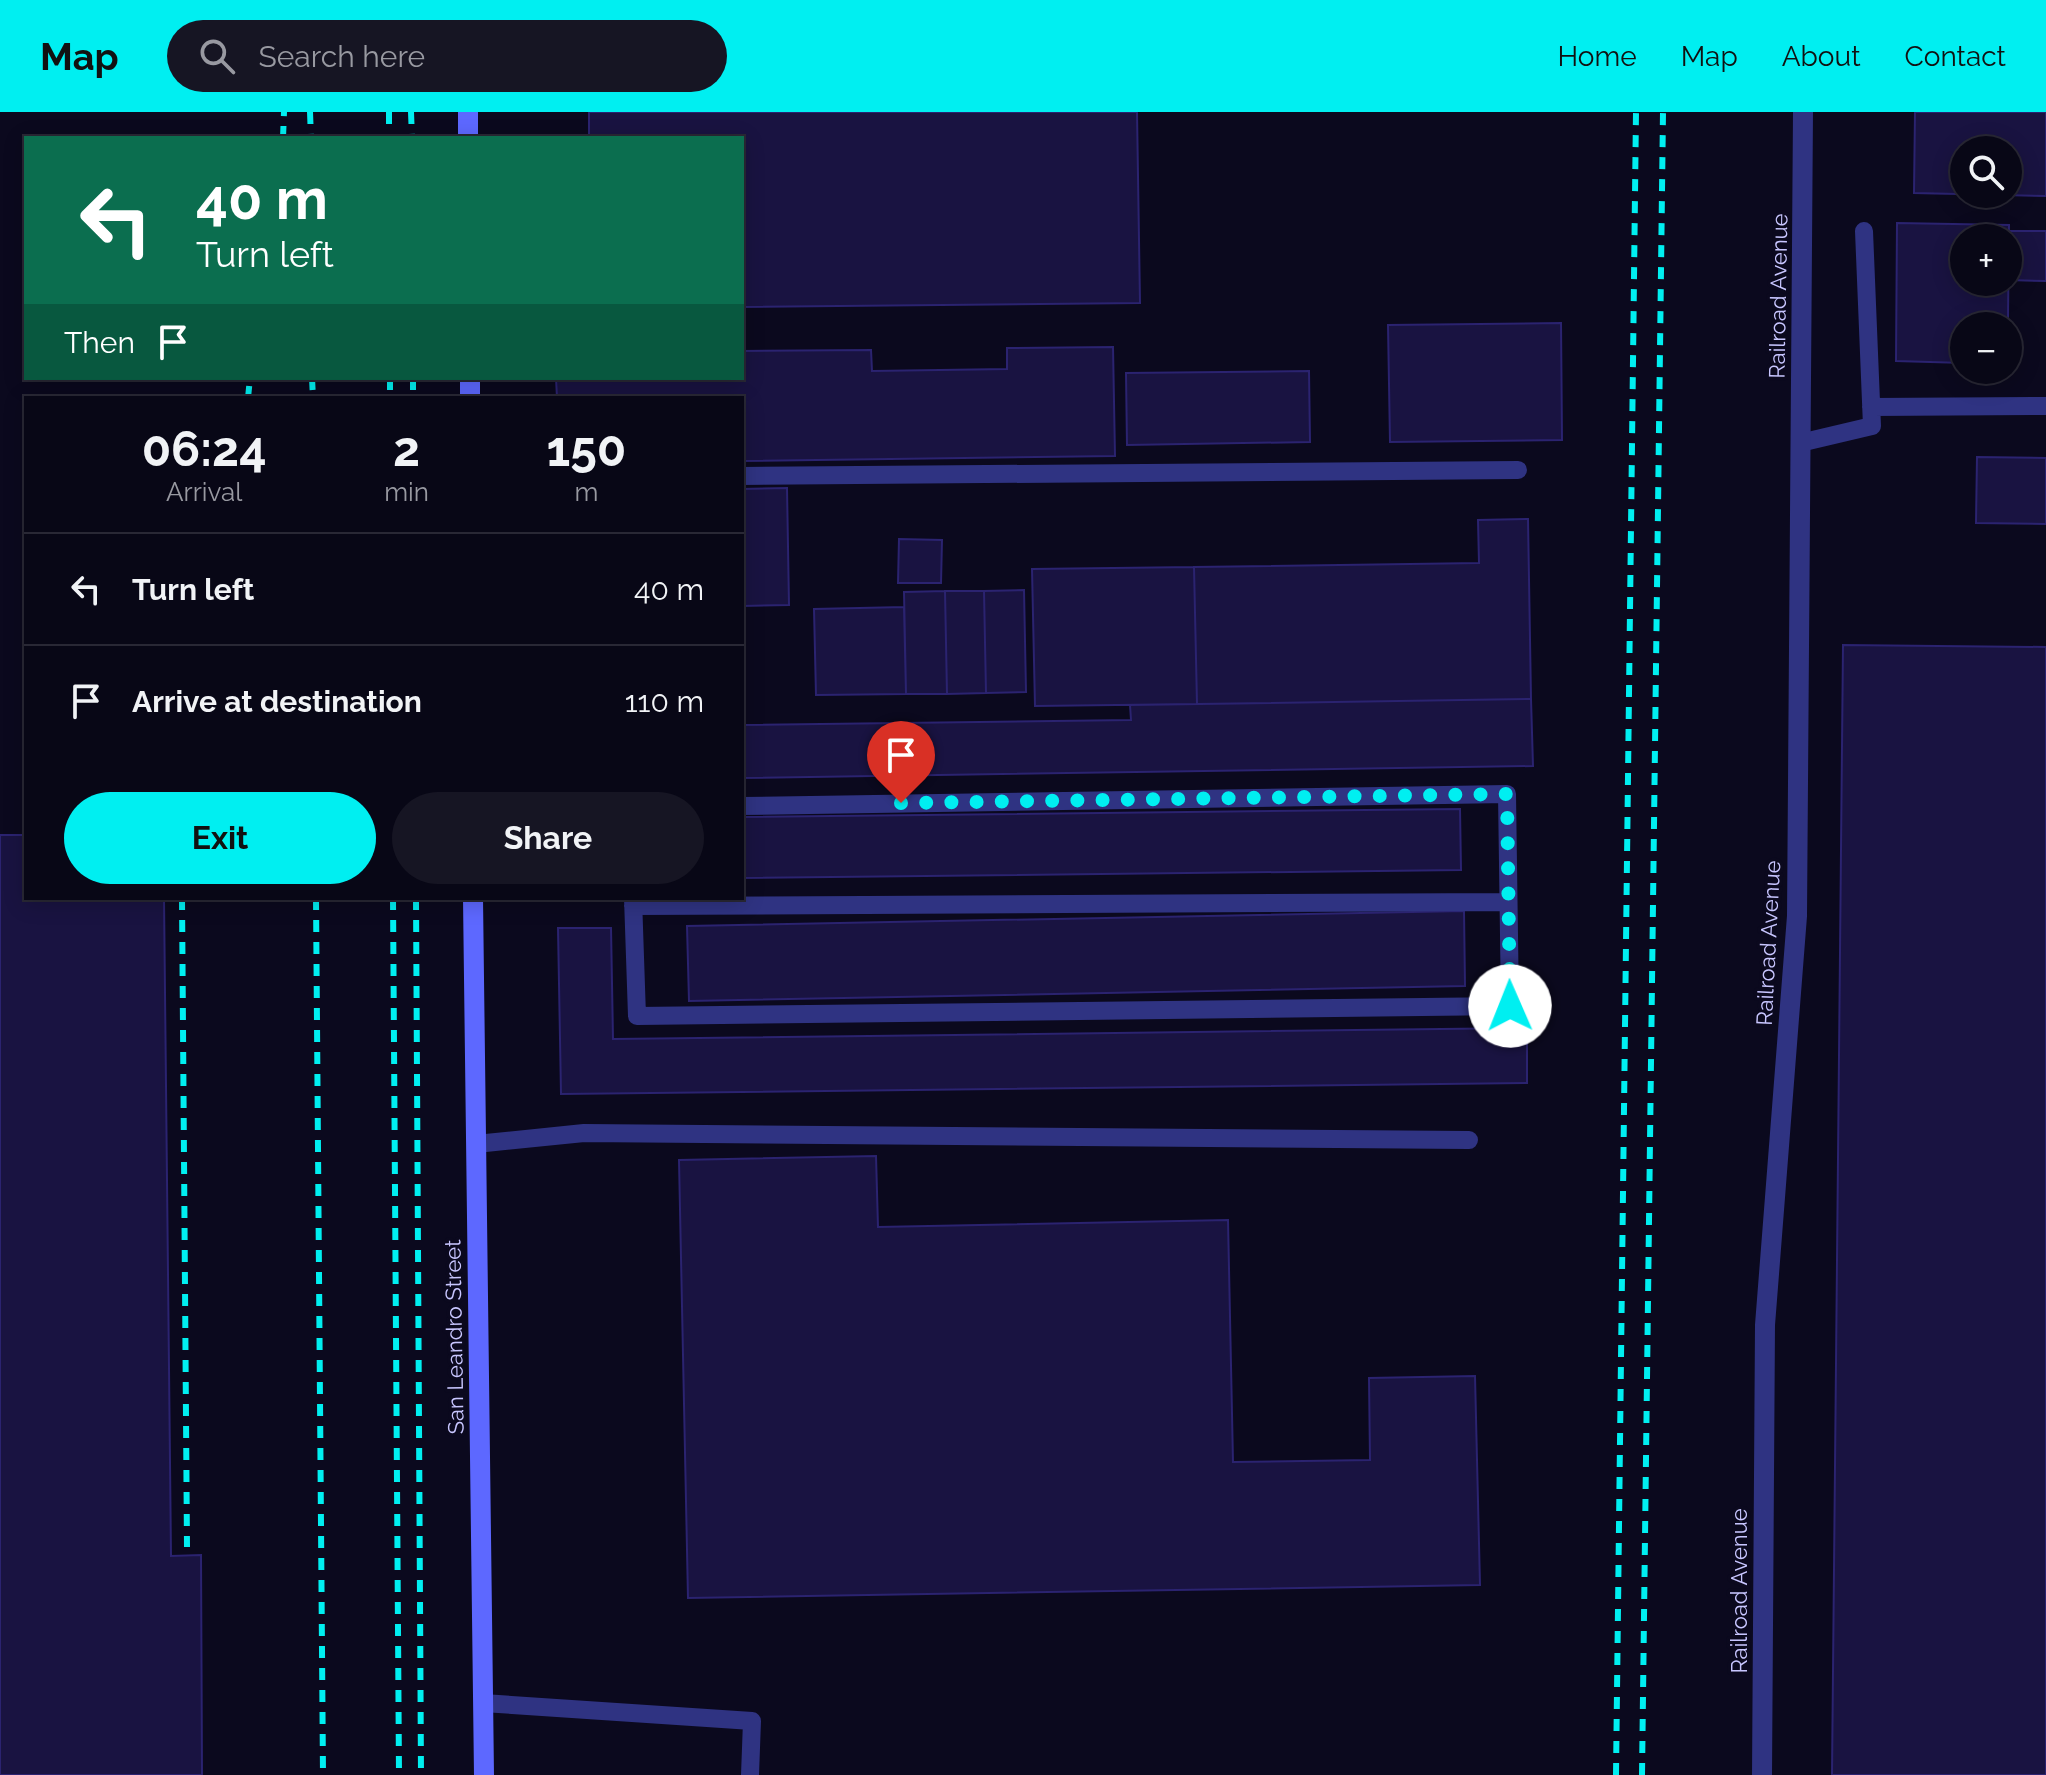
<!DOCTYPE html>
<meta charset="utf-8">
<style>
body{margin:0;font-family:Raleway,sans-serif;background:#161523;color:#f1f3f6;height:100vh;display:flex;flex-direction:column;font-size:30px;white-space:nowrap}
*{box-sizing:border-box;margin:0}
p{font-size:26px;color:#9899a1}
.icon{flex:none;width:44px;height:44px;fill:none;stroke:currentColor;stroke-width:2;stroke-linecap:round;stroke-linejoin:round}
.map{position:relative;flex:1;overflow:hidden}
.sheet{position:absolute;left:24px;top:284px;width:720px;height:504px;display:flex;flex-direction:column;background:#080716;border-radius:0px;box-shadow:0 4px 20px #0003,0 0 0 2px #292835}
.sheet>*{flex:none}
.hud{position:absolute;left:24px;top:24px;width:720px;height:244px;border-radius:0px;box-shadow:0 4px 20px #0003,0 0 0 2px #292835;background:#0b6e4f;color:#fff;overflow:hidden}
.buttons{position:absolute;left:1950px;top:24px;display:grid;gap:16px}
.buttons a{display:grid;place-items:center;width:72px;height:72px;border-radius:50%;background:#080716;box-shadow:0 4px 20px #0003,0 0 0 2px #292835;font-size:40px}
.pin{position:absolute;display:grid;place-items:center;width:68px;height:68px;color:#fff;margin:-82px -34px;border-radius:50% 50% 50% 0;rotate:-45deg;box-shadow:0 0 8px #0007}
.pin .icon{rotate:45deg}
.me{position:absolute;width:88px;margin:-44px;rotate:359deg;stroke-linejoin:round;filter:drop-shadow(0 0 6px #0008)}
.turn{display:flex;align-items:center;gap:28px;height:168px;padding:0 40px;font-size:36px}
.turn .icon{width:104px;height:104px;stroke-width:2.5}
.turn b{display:block;font-size:56px;line-height:68px}
.then{display:flex;align-items:center;height:76px;padding:0 40px;background:#0003;gap:16px;font-size:30px}
.eta{display:flex;justify-content:space-evenly;align-items:center;height:136px;text-align:center}
.eta b{font-size:48px;font-weight:700;line-height:56px}
.button{display:flex;gap:16px;margin-top:auto;padding:16px 40px}
.button a{flex:1;height:92px;border-radius:48px;background:#00eff1;color:#111;font-size:32px;font-weight:700;line-height:92px;text-align:center}
.button a+a{background:#161523;color:#f1f3f6}
ul{padding:0;list-style:none}
li{display:flex;align-items:center;gap:24px;height:112px;padding:0 40px;border-top:2px solid #292835}
li div{flex:1}
li b{display:block;font-size:30px}
li em{font-style:normal}
header{display:flex;align-items:center;gap:48px;box-sizing:border-box;height:112px;padding:0 40px;background:#00eff1;color:#111}
header strong{font-size:38px}
nav{display:flex;gap:44px;margin-inline-start:auto;font-size:28px}
.search{width:560px;height:72px;background:#161523;display:flex;align-items:center;gap:20px;box-sizing:border-box;padding:0 28px;border-radius:44px;color:#9899a1;font-size:30px}
.map>svg:first-child{display:block}
</style>
<header>
<strong>Map</strong>
<div class="search"><svg class="icon" aria-label="search" viewBox="0 0 24 24"><circle cx="10" cy="10" r="6"/><path d="M15 15l6 6"/></svg>Search here</div>
<nav><a>Home</a><a>Map</a><a>About</a><a>Contact</a></nav>
</header>
<div class="map">
<svg width="2046" height="1663" viewBox="0 0 2046 1663">
<rect width="100%" height="100%" fill="#0b091e"/>
<path fill="#191341" stroke="#2b2370" stroke-width="2" fill-rule="evenodd" d="M589,0H1137L1140,191L742,195V26H589Z
M1915,0H2046V84L1914,81ZM1964,38H2008V82H1964Z
M1897,111L2009,113L2008,206H1969V214H1964V251L1896,249ZM1964,126H2008V170H1964Z
M2009,119H2046V169L2008,168Z
M1561,211L1562,328L1390,330L1388,213Z
M1113,235L1115,344L742,349V286H557L556,266H742V239L871,238L872,259L1007,257V236Z
M1309,259L1310,330L1127,333L1126,261Z
M1977,345L2046,346V412L1976,411Z
M787,376L789,493L742,494V377Z
M1528,407L1531,587L1197,592L1194,455L1479,451L1478,408Z
M899,427L942,428L941,471H898Z
M1194,455L1197,592L1035,594L1032,457Z
M1024,478L1026,580L986,581L984,479Z
M945,479L947,582H906L904,480Z
M945,479H984L986,581L947,582Z
M904,495L906,582L816,583L814,497Z
M1843,533L2046,535V1663H1832Z
M1531,587L1533,654L742,666V613L1131,608L1130,593Z
M1460,697L1461,758L742,766V705Z
M0,723H26V786H164L171,1444L201,1443L202,1663H0Z
M1464,799L1465,874L689,889L687,814Z
M558,816H611L613,927L1527,916V971L561,982Z
M876,1044L878,1115L1228,1108L1233,1350L1370,1348L1369,1266L1475,1264L1480,1473L688,1486L679,1048Z"/>
<g fill="none" stroke-linecap="round" stroke-linejoin="round">
<path stroke="#2f3382" stroke-width="18" d="M1871,295L2046,294
M1800,331L1872,314L1864,119
M742,364L1518,358
M633,786L637,904L1510,894L1507,682L742,694
M633,794L1508,790
M476,1032L584,1021L1469,1028
M483,1591L752,1609L750,1663"/>
<path stroke="#2f3382" stroke-width="20" d="M1762,1663L1765,1213L1797,804L1803,0"/>
<path stroke="#5d68ff" stroke-width="20" d="M468,0V26
M470,266V286
M473,786L484,1663"/>
<path stroke="#00eff1" stroke-width="6" stroke-dasharray="12 10" stroke-linecap="butt" d="M310,0L311,26
M389,0V26
M411,0L412,26
M283,26L284,0
M312,266L313,286
M390,266V286
M413,266V286
M248,286L250,266
M182,786L187,1435
M316,786L323,1663
M393,786L399,1663
M416,786L421,1663
M1616,1663L1636,0
M1642,1663L1663,0"/>
</g>
<g fill="none" stroke-linecap="round" stroke-linejoin="round">
<path stroke="#00eff1" stroke-width="14" stroke-dasharray="0 25.2" d="M901,691L1507,682L1510,894"/>
</g>
<g text-anchor="middle" dominant-baseline="central" stroke-width="7" stroke-linejoin="round" paint-order="stroke">
<g font-size="22" fill="#c8c6ff" stroke="#0b091e">
<text transform="translate(1778 184) rotate(-89)">Railroad Avenue</text>
<text transform="translate(1768 831) rotate(-87)">Railroad Avenue</text>
<text transform="translate(454 1225) rotate(-91)">San Leandro Street</text>
<text transform="translate(1739 1479) rotate(-90)">Railroad Avenue</text>
</g>
</g>
</svg>
<div class="buttons">
<a><svg class="icon" aria-label="search" viewBox="0 0 24 24"><circle cx="10" cy="10" r="6"/><path d="M15 15l6 6"/></svg></a>
<a>+</a>
<a>−</a>
</div>
<div class="pin" style="left:901px;top:691px;background:#d93025"><svg class="icon" aria-label="arrive" viewBox="0 0 24 24"><path d="M6 21V4h12l-3 4 3 4H6"/></svg></div>
<svg class="me" style="left:1510px;top:894px" viewBox="-20 -20 40 40"><circle r="19" fill="#fff"/><path d="M0-13L10 11 0 6-10 11z" fill="#00eff1"/></svg>
<div class="hud">
<div class="turn"><svg class="icon" aria-label="left" viewBox="0 0 24 24"><path d="M17 20v-9H6M10 6l-5 5 5 5"/></svg><div><b>40 m</b>Turn left</div></div>
<div class="then">Then<svg class="icon" aria-label="arrive" viewBox="0 0 24 24"><path d="M6 21V4h12l-3 4 3 4H6"/></svg></div>
</div>
<section class="sheet">
<div class="eta">
<div><b>06:24</b><p>Arrival</p></div>
<div><b>2</b><p>min</p></div>
<div><b>150</b><p>m</p></div>
</div>
<ul>
<li><svg class="icon" aria-label="left" viewBox="0 0 24 24"><path d="M17 20v-9H6M10 6l-5 5 5 5"/></svg><div><b>Turn left</b></div><em>40 m</em></li>
<li><svg class="icon" aria-label="arrive" viewBox="0 0 24 24"><path d="M6 21V4h12l-3 4 3 4H6"/></svg><div><b>Arrive at destination</b></div><em>110 m</em></li>
</ul>
<div class="button"><a>Exit</a><a>Share</a></div>
</section>
</div>
